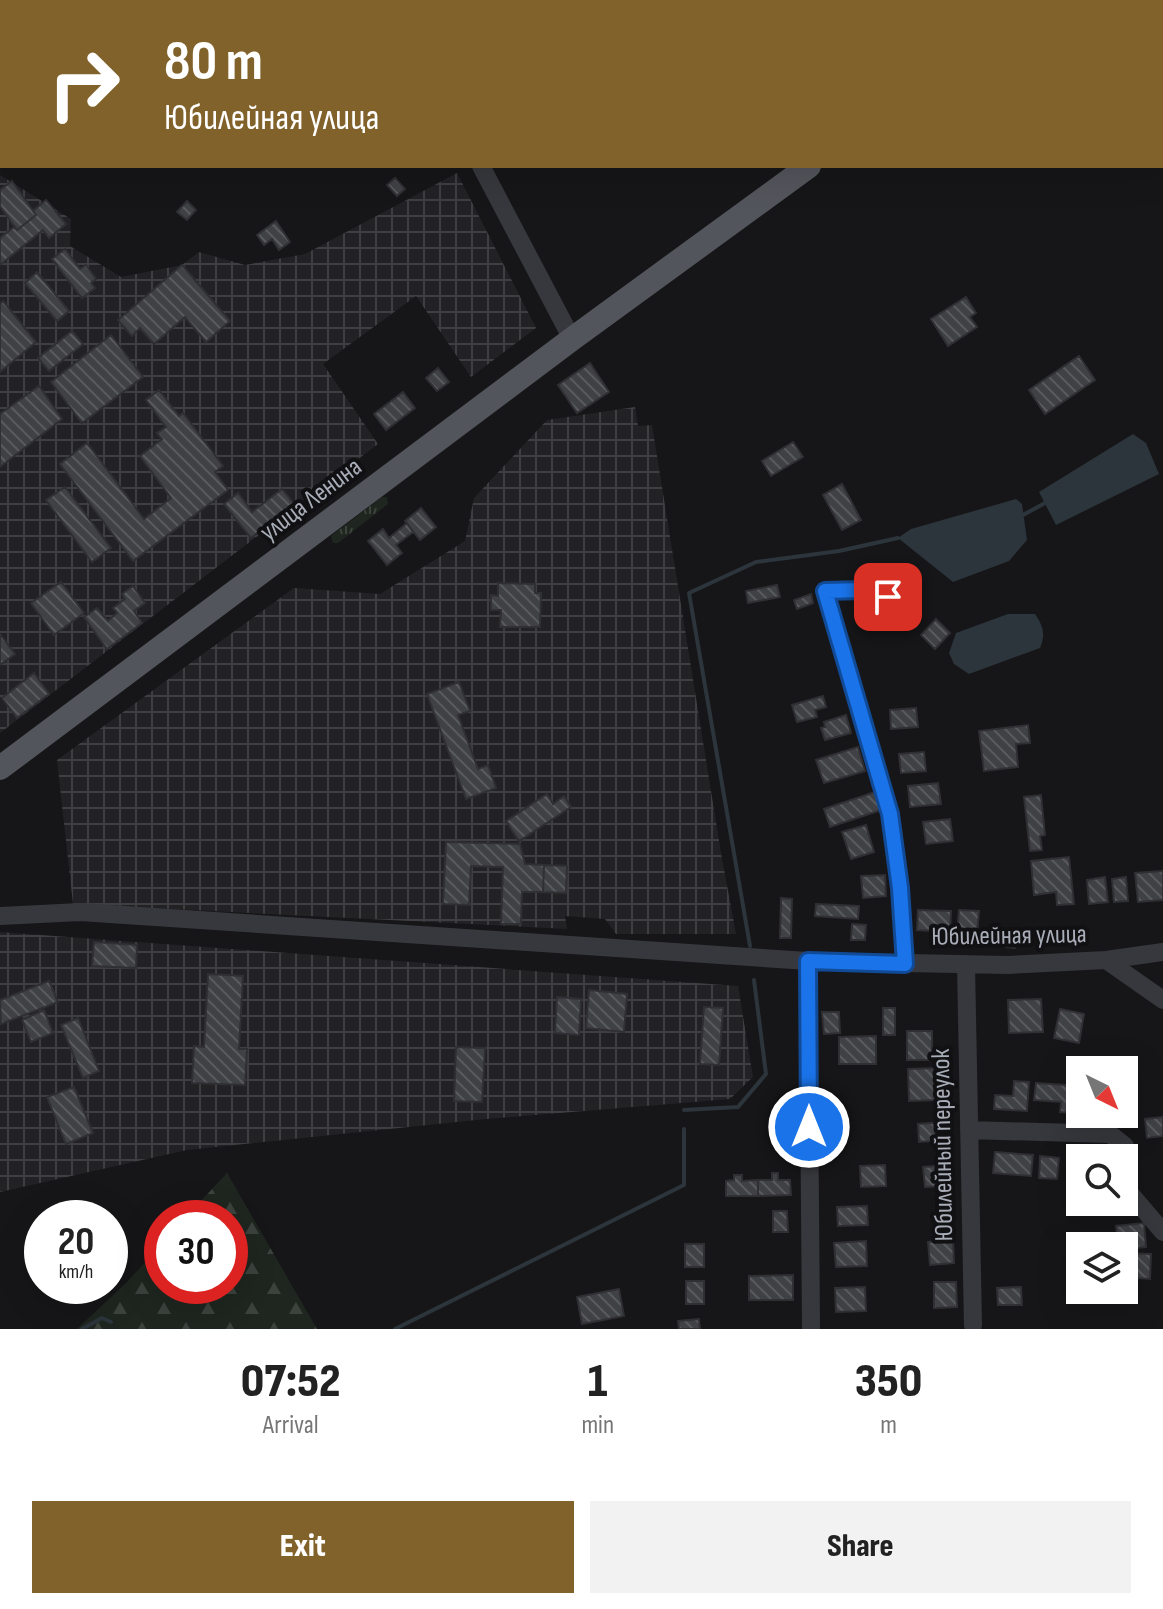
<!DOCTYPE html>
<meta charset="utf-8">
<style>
body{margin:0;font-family:"Sofia Sans Condensed",sans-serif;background:#f2f2f2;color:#222;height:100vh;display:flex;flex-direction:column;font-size:30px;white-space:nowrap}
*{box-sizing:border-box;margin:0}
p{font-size:26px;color:#767676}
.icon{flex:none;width:44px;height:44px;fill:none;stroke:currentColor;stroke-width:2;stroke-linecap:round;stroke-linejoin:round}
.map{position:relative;height:1329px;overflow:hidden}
.sheet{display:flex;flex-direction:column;background:#fff;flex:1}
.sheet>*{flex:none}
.hud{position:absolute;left:0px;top:0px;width:1164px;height:168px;box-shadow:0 8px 32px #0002;background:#80622a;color:#fff;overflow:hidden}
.needle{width:52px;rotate:137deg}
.buttons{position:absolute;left:1066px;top:1056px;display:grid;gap:16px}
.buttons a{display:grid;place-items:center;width:72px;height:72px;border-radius:0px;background:#fff;box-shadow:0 8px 32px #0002;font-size:40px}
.speed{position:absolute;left:24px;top:1200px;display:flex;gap:16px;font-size:40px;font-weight:700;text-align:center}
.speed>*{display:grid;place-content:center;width:104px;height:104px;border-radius:50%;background:#fff;box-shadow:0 8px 32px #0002;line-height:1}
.speed small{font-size:20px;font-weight:400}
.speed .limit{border:12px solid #d22;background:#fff;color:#111}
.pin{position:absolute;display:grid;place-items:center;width:68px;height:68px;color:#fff;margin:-34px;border-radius:16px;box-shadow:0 4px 12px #0006}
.me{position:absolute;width:88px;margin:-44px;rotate:0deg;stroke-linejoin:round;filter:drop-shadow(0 0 6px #0008)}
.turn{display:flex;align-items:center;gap:28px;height:168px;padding:0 32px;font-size:36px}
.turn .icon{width:104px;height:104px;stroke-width:2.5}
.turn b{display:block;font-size:56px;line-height:68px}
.eta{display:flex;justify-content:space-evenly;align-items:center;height:136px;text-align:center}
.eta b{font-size:48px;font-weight:800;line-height:56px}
.action{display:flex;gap:16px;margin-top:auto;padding:16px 32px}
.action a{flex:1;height:92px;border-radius:0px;background:#80622a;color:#fff;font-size:32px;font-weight:800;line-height:92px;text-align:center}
.action a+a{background:#f2f2f2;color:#222}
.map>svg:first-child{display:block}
</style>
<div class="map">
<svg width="1163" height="1329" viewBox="0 0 1163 1329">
<defs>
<pattern id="industrial-grid" width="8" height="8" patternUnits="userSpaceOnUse" patternTransform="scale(2)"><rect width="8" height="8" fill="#222225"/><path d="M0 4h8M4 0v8" fill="none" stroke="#3f3f43"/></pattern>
<pattern id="grass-tufts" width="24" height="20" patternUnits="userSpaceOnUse" patternTransform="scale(2)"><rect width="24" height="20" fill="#1e261f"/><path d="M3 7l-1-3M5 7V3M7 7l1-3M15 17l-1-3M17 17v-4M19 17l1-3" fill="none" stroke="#3c433d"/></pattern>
<pattern id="forest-firs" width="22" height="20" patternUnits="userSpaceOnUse" patternTransform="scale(2)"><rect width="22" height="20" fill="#1e261f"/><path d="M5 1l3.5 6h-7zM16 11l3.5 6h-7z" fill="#3c433d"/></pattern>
<pattern id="building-back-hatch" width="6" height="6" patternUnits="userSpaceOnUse" patternTransform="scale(2)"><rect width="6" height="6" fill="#404145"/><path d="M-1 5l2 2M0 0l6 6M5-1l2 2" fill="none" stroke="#595a5e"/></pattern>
</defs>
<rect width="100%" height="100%" fill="#161618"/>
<path fill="url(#industrial-grid)" d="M457,173L536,328L471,377L416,296L323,364L378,444L0,733V175L71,219L70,246L121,277L182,265L199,252L245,265L305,254Z
M635,407L638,426L652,425L721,853L736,934H616L605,919L565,916L567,929L73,904L57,760L294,588L380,594L465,541L474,498L547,420Z
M0,932L738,986L753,1077L730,1099L486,1119L187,1150L0,1192Z"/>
<path fill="url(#grass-tufts)" d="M382,497H387L388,504L338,543H333L331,536Z"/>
<path fill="url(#forest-firs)" d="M227,1173L317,1329H77L126,1283L162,1244V1286H230V1218H185Z"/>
<path fill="#2c353c" d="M1133,434L1146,443L1159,474L1056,525L1039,492Z
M1016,499L1022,504L1027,540L1009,561L953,582L898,538L911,529Z
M1008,614H1035C1043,626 1046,634 1040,648L969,674L954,664L949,653L956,633Z"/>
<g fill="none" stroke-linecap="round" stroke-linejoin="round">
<path stroke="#2c353c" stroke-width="4" d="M1023,515L1045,503
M750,946L689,593L756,562L839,551L898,538
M684,1110L738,1107L766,1074L754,980
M82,1329L102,1318L111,1322
M395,1329L684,1185V1129"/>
</g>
<path fill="url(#building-back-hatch)" stroke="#303034" stroke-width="2" d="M395,178L405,189L397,196L387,185Z
M12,181L36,215L17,230L0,206V190Z
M46,200L66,224L49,238L43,230L0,265V238L14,227L17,230L36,215L33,211Z
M187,201L196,210L187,220L177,212Z
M276,221L290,242L279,250L272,239L264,245L257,235Z
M65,249L80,269L86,265L96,279L91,283L95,288L82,298L52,259Z
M182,265L230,321L206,342L185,317L154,344L140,328L132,336L118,320Z
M37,272L69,311L57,321L25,283Z
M966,297L976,313L970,317L977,327L948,346L931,319Z
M3,301L36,342L0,372V304Z
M72,331L83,344L49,371L38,358Z
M111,335L143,377L82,423L51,382Z
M1079,356L1095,380L1045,414L1029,390Z
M590,363L609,392L577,413L558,385Z
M438,368L449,382L437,391L426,378Z
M39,386L62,419L0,467V414Z
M159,390L179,416L183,413L223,466L215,472L228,490L133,561L60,464L87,443L144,519L171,498L140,456L162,439L157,433L166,427L146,400Z
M403,392L415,408L386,430L374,414Z
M793,442L803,457L771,476L762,461Z
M842,484L861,520L842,530L823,495Z
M65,487L111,548L92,562L46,500Z
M282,489L294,504L251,538L224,504L238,493L252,512Z
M421,508L436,527L420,540L405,521Z
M407,523L413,532L396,545L402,553L387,565L368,541L383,529L389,538Z
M61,582L84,613L54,635L31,603Z
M498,583L535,584V593H541L540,627H500L501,610H491V595L498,596Z
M777,585L780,597L748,603L746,591Z
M133,586L145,603L134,611L142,623L107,649L84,617L97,608L108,621L117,613L113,608L125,599L122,594Z
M811,594L813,603L797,609L794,600Z
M936,619L950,633L935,649L921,635Z
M0,634L15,654L0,665Z
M34,673L49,694L17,718L2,698Z
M459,682L470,711L458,715L478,769L488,765L496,788L466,799L427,694Z
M823,696L826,707L815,710L817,717L797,722L792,705Z
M916,708L918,727L891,729L890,710Z
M846,715L851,733L825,740L821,728L825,727L824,722Z
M1028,725L1030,743L1016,744L1018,767L984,771L979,731Z
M858,747L865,771L824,783L816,760Z
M924,752L926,771L901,773L899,754Z
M938,783L941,804L910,807L908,786Z
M875,792L881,810L830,827L824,809Z
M547,794L553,804L564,796L571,807L519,841L506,821Z
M1041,795L1045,835L1040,836L1042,850L1030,851L1024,797Z
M950,819L953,841L926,844L923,822Z
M866,825L874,852L851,859L842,832Z
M446,842L520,844L525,864L544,865L543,892H522L521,924H501L503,867L471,866L469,905L443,904Z
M1069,857L1074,904L1057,905L1056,892L1034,895L1031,861Z
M544,865L567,866L566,893L543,892Z
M1163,871V900L1138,902L1135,873Z
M885,875L886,896L863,898L861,876Z
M1105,877L1108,902L1089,904L1087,880Z
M1126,877L1128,901L1114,902L1112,879Z
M781,898L792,899L791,938H780Z
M816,904L859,906L858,919L815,916Z
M918,910L951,911L950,932L917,930Z
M959,910L979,911L977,934L957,933Z
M852,924L866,925L865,940H851Z
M1007,931H1016L1015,948L1006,947Z
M94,942L137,945L136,968L92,966Z
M208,974L243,976L239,1049H247L245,1085L192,1083L194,1046L204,1047Z
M49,981L58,1002L1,1024L0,1000Z
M589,990L627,994L624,1032L586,1028Z
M557,997L581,999L579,1035L555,1033Z
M1041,999L1043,1032L1009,1033L1008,1000Z
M704,1007L723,1008L719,1065L700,1064Z
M883,1008H895V1035H883Z
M1060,1009L1084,1014L1079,1043L1054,1038Z
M44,1010L53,1033L31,1042L22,1020Z
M822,1012H839L840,1033L824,1034Z
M78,1018L99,1071L83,1078L61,1025Z
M907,1031H932V1060H907Z
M876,1036V1064H839V1037Z
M456,1047L485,1048L482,1102L454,1101Z
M937,1068L938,1100L909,1101L908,1069Z
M1014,1081L1029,1082L1027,1111L994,1109L995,1095L1013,1096Z
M1036,1083L1080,1086L1078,1113L1060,1112L1061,1102L1034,1100Z
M74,1087L93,1133L66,1144L47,1097Z
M1163,1117V1136L1147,1138L1145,1119Z
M945,1122L946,1140L919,1142L918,1124Z
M995,1152L1033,1155L1031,1176L993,1173Z
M1040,1156L1059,1158L1057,1179L1039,1178Z
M885,1165L886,1186L861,1187L860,1166Z
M948,1165L950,1186L925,1187L923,1167Z
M772,1173H778V1180H790L791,1195L758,1196V1180H772Z
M734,1175H742V1181L758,1180V1196H726V1181L734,1180Z
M867,1206L868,1225L838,1226L837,1207Z
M773,1211H787L788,1232H773Z
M1144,1223L1146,1247L1124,1249V1246H1118L1116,1226Z
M953,1240L954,1263L930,1265L928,1242Z
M866,1241L867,1266L836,1267L834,1243Z
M685,1244H704V1267H685Z
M1124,1253L1151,1254L1150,1279L1124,1277Z
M793,1275V1300H749V1276Z
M686,1281H704V1304H686Z
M934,1282H956L957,1307L934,1308Z
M865,1287L866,1311L836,1312L835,1288Z
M1021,1287L1022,1305H998L997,1288Z
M619,1289L624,1316L582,1324L577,1297Z
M699,1319L700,1329H679L678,1321Z"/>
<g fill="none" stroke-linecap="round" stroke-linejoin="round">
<path stroke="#37383d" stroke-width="18" d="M395,0L396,2
M481,166L572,339
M0,916L80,912L808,961L1008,965L1106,960L1163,952
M1106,960L1163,1000
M808,961L811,1329
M905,964L900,888L890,814L825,591L864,590L913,605
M966,965L973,1325
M969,1130L1110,1134L1125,1146L1128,1191L1163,1232"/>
<path stroke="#53555c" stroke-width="24" d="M1031,2L1034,0
M0,768L572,339L809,166"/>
</g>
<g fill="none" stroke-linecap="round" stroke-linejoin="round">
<g stroke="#114b97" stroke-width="20">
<path id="route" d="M809,1127L808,961L905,964L900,888L890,814L825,591L864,590L888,597"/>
</g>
<use href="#route" stroke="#1a73e8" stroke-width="14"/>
</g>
<g text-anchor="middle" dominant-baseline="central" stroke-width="8" stroke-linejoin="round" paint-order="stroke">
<g font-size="26" fill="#a8adb8" stroke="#111113">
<text transform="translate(311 500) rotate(-37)">улица Ленина</text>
<text transform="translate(1009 936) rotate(-1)">Юбилейная улица</text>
<text transform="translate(943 1145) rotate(-91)">Юбилейный переулок</text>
</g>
</g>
</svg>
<div class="buttons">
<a><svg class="needle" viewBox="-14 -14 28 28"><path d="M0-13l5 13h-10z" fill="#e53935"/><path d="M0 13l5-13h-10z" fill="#767676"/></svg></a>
<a><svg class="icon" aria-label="search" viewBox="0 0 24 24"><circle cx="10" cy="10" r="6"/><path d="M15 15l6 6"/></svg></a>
<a><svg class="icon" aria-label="layers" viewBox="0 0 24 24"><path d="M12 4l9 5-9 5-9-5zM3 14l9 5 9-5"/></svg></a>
</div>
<div class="speed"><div>20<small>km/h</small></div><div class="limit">30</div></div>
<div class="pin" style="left:888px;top:597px;background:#d93025"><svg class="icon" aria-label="arrive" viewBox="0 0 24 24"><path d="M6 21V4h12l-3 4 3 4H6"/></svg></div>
<svg class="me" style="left:809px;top:1127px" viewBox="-20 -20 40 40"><circle r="17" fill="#1a73e8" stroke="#fff" stroke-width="3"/><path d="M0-11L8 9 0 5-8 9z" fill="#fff"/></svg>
<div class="hud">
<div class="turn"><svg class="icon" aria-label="right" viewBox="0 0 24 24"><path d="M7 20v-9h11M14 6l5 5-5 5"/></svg><div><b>80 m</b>Юбилейная улица</div></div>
</div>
</div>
<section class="sheet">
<div class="eta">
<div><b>07:52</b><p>Arrival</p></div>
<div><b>1</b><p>min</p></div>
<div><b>350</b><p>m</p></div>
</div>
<div class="action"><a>Exit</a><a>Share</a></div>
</section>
